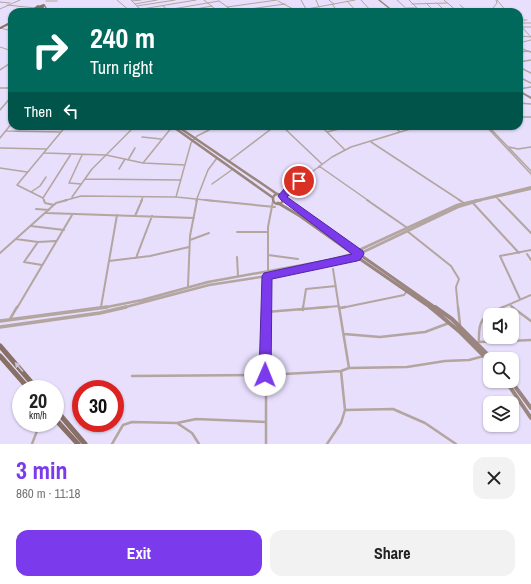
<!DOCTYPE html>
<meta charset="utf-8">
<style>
body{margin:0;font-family:"Archivo Narrow",sans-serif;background:#f2f2f2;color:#222;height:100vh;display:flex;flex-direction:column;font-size:15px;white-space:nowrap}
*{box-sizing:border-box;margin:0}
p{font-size:13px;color:#767676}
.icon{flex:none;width:22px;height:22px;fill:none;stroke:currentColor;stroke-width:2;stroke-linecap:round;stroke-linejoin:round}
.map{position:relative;height:444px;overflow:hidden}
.panel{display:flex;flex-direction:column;background:#fff;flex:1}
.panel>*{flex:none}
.hud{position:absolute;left:8px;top:8px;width:515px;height:122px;border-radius:12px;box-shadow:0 1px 3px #0004;background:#00695c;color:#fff;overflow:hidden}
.fabs{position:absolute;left:483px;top:308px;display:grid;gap:8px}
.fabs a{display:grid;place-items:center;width:36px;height:36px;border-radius:8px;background:#fff;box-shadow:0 1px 3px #0004;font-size:20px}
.speed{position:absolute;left:12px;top:380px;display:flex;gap:8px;font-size:20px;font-weight:700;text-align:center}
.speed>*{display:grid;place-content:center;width:52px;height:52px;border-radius:50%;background:#fff;box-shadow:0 1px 3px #0004;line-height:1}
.speed small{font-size:10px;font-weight:400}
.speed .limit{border:6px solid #d22;background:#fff;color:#111}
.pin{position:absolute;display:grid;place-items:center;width:34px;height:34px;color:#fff;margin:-17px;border:2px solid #fff;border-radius:50%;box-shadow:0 1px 4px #0007}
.me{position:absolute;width:44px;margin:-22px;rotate:1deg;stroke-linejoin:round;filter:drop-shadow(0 0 3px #0008)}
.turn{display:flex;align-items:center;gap:14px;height:84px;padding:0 16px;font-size:18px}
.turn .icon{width:52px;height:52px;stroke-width:2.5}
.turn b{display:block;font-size:28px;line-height:34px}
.then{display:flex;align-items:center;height:38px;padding:0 16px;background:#0003;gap:8px;font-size:15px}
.round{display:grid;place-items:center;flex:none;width:42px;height:42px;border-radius:12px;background:#f2f2f2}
.summary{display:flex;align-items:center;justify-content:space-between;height:68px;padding:0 16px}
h1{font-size:24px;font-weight:700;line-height:30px;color:#7c3aed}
.action{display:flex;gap:8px;margin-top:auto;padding:8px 16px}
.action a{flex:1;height:46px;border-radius:12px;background:#7c3aed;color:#fff;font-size:16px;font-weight:700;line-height:46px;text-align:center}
.action a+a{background:#f2f2f2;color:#222}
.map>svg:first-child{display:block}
</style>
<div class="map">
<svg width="531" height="444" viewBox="0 0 531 444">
<rect width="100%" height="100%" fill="#e7dffc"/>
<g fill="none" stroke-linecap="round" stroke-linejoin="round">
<path stroke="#b3a59f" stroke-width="1" d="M117,0L130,11
M131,0L141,10
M204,0L219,12
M301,0L306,9
M316,0L319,7
M329,0L334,4
M361,0L372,12
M397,0L409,11
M409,0L420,11
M444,0L458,12
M497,0L507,12
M46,1H57
M132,1L141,0
M219,1L233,11
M278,1L297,11
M347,1L357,12
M0,2L10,3
M426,3L434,11
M437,3L446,12
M135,4L157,0
M332,4L338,12
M412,4L447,3
M7,5L36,8
M460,5L468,12
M137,6L175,0
M163,6L170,12
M227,7L277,0
M407,8H416
M0,9L20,0
M167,10L219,1
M130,11L196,0
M117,12L129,10
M179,12L212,6
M205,12L217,10
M229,12L285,4
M291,12L355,0
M394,12H442
M495,12L493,8L497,3L496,0
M519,20H527
M519,23H531
M519,24L531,37
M519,27H531
M0,28L12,31
M519,36L531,37
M519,43L531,40
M0,47L12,51
M519,47L530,52
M521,52L528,51"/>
<path stroke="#b3a59f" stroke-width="1.5" d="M528,51L531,52
M519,52L528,51
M519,62L531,60
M519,67L531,73
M0,70L12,62
M519,77L531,83
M0,88H12
M519,89L531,87
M519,103L531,104
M0,110L12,96
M519,117H531
M282,126L322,164
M321,126L345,150
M393,126L400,132
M486,126L531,174
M488,126L531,171
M6,131L61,132
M327,132L351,126
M142,137L161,139
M0,138L12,123
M371,142L461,201
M509,147L518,149L531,147
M0,148L47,149
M44,153L106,155L143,163L185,165
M128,160L135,148
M229,161L275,126
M143,163L172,127
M319,166L369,201
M0,168L27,172
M119,169L125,159
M85,179L181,180
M81,184L69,183L82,155
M212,184L233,169
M31,192L40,186L46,177
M281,195L332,157L351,147L420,126
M72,197L92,169L135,126
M176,197L191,143L197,136L209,130L210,126
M496,197L500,201
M43,198L17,185L66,126
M44,201L43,198L71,154
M63,201L81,196L176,197L215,201
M141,201L143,197
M196,201L208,170L217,158"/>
<path stroke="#b3a59f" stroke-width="2" d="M44,200L45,203L54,205
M205,200L275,207
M367,200L406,227
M459,200L464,203
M499,200L531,233
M472,202L519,253
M36,209L49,210
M46,213L194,218
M135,216L142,200
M31,226L64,230
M407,231L451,266L459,279L456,287L458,308
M237,232H267
M16,239L38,242L56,241
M190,240L209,233
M38,242L24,262L42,265
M0,253L56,203L67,200
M527,254L531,260
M268,255L298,259
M237,257L238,276
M136,258L152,216
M109,261L150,256L189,247
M333,269L339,308
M268,271V227L273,201
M188,286L190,236L197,200
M520,299L500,256L531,250
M510,305L514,308
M101,307L117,215
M17,308L72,215
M266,308L267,276
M303,308L306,289L336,286
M316,308L339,306
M341,308L404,295L407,291
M501,308L531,295"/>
<path stroke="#b3a59f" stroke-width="2.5" d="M339,307L349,368
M458,307L460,325
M512,307L531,321
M340,308L345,307
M303,310V307
M266,312L328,307
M10,319L17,307
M344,334L380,337L425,332L449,323
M479,342L531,340
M477,343L479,342C478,318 483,317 503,307
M132,376L265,375L341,371L349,368L407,367L445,361L469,360L484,356
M345,410L393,409L425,423L456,444
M177,423L192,433L199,444
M32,444L40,423
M112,444L123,425L132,422L177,423L196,419L266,422
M266,444V307
M327,444L341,423L345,410L341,371"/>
<path stroke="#b3a59f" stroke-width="2" d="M474,201L531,187
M477,201L531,189"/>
<path stroke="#b3a59f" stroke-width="2.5" d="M357,251L457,205L478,200
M359,254L458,207L481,200
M102,308L142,300L208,282L330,260L352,254
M122,308L209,285L267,276L356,257"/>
<path stroke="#b3a59f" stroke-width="3.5" d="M0,321L107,307
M0,327L100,313L126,307"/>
<path stroke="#9a867e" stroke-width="1.5" d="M379,0L394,12
M45,6L48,12"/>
<path stroke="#9a867e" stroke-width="2" d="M519,91L531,98"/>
<path stroke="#9a867e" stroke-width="2.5" d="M172,126L272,197
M177,126L277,194
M273 199a5 5 0 1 1 10 0a5 5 0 1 1-10 0Z
M284,198L288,201"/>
<path stroke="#9a867e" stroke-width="3" d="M287,200L355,251
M278,203L300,216L352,253
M352.5 254a3.5 3.5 0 1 1 7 0a3.5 3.5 0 1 1-7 0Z
M359,254L436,308
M357,257L431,308"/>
<path stroke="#9a867e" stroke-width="4" d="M430,307L460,332L490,362
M435,307L452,319L492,359
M506,381L531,418
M511,381L531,408"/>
<path stroke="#887066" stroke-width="2" d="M44,5L43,7H38Z
M30,12L38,6
M0,28L12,22"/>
<path stroke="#887066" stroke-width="5" d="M0,346L37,389
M0,356L29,389
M55,409L85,444
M55,419L78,444"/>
</g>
<defs><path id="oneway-solid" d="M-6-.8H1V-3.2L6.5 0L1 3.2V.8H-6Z"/></defs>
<use fill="#cfc3d6" href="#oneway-solid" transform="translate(19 367) rotate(-131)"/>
<path fill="#7c3aed" stroke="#51269a" d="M299,178L302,179V183L287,197L363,251L364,254L360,260L357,261L272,279L271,375L269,380L265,381L260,380L259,375L262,276L264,273L352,254L281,200L278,196L284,189Z"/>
</svg>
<div class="fabs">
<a><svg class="icon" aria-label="sound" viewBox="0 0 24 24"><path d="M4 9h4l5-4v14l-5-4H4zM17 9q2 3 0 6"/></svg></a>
<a><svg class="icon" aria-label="search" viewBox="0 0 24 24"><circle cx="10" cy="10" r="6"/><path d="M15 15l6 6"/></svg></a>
<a><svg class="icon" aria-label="layers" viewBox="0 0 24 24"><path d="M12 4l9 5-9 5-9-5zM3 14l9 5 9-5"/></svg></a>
</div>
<div class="speed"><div>20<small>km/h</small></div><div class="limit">30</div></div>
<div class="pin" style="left:299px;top:181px;background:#d93025"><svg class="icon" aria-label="arrive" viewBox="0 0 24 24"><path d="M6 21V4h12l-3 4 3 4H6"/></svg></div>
<svg class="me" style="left:265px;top:375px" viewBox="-20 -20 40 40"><circle r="19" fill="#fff"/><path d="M0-13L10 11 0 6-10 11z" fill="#7c3aed"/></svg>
<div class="hud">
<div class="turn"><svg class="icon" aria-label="right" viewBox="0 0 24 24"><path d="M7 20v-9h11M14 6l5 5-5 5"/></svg><div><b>240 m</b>Turn right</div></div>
<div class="then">Then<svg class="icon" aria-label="left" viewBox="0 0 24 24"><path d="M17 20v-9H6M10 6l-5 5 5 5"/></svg></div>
</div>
</div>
<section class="panel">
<div class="summary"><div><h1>3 min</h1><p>860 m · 11:18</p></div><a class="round"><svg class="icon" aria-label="close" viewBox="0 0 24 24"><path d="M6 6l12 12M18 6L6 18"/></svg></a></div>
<div class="action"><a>Exit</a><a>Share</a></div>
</section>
